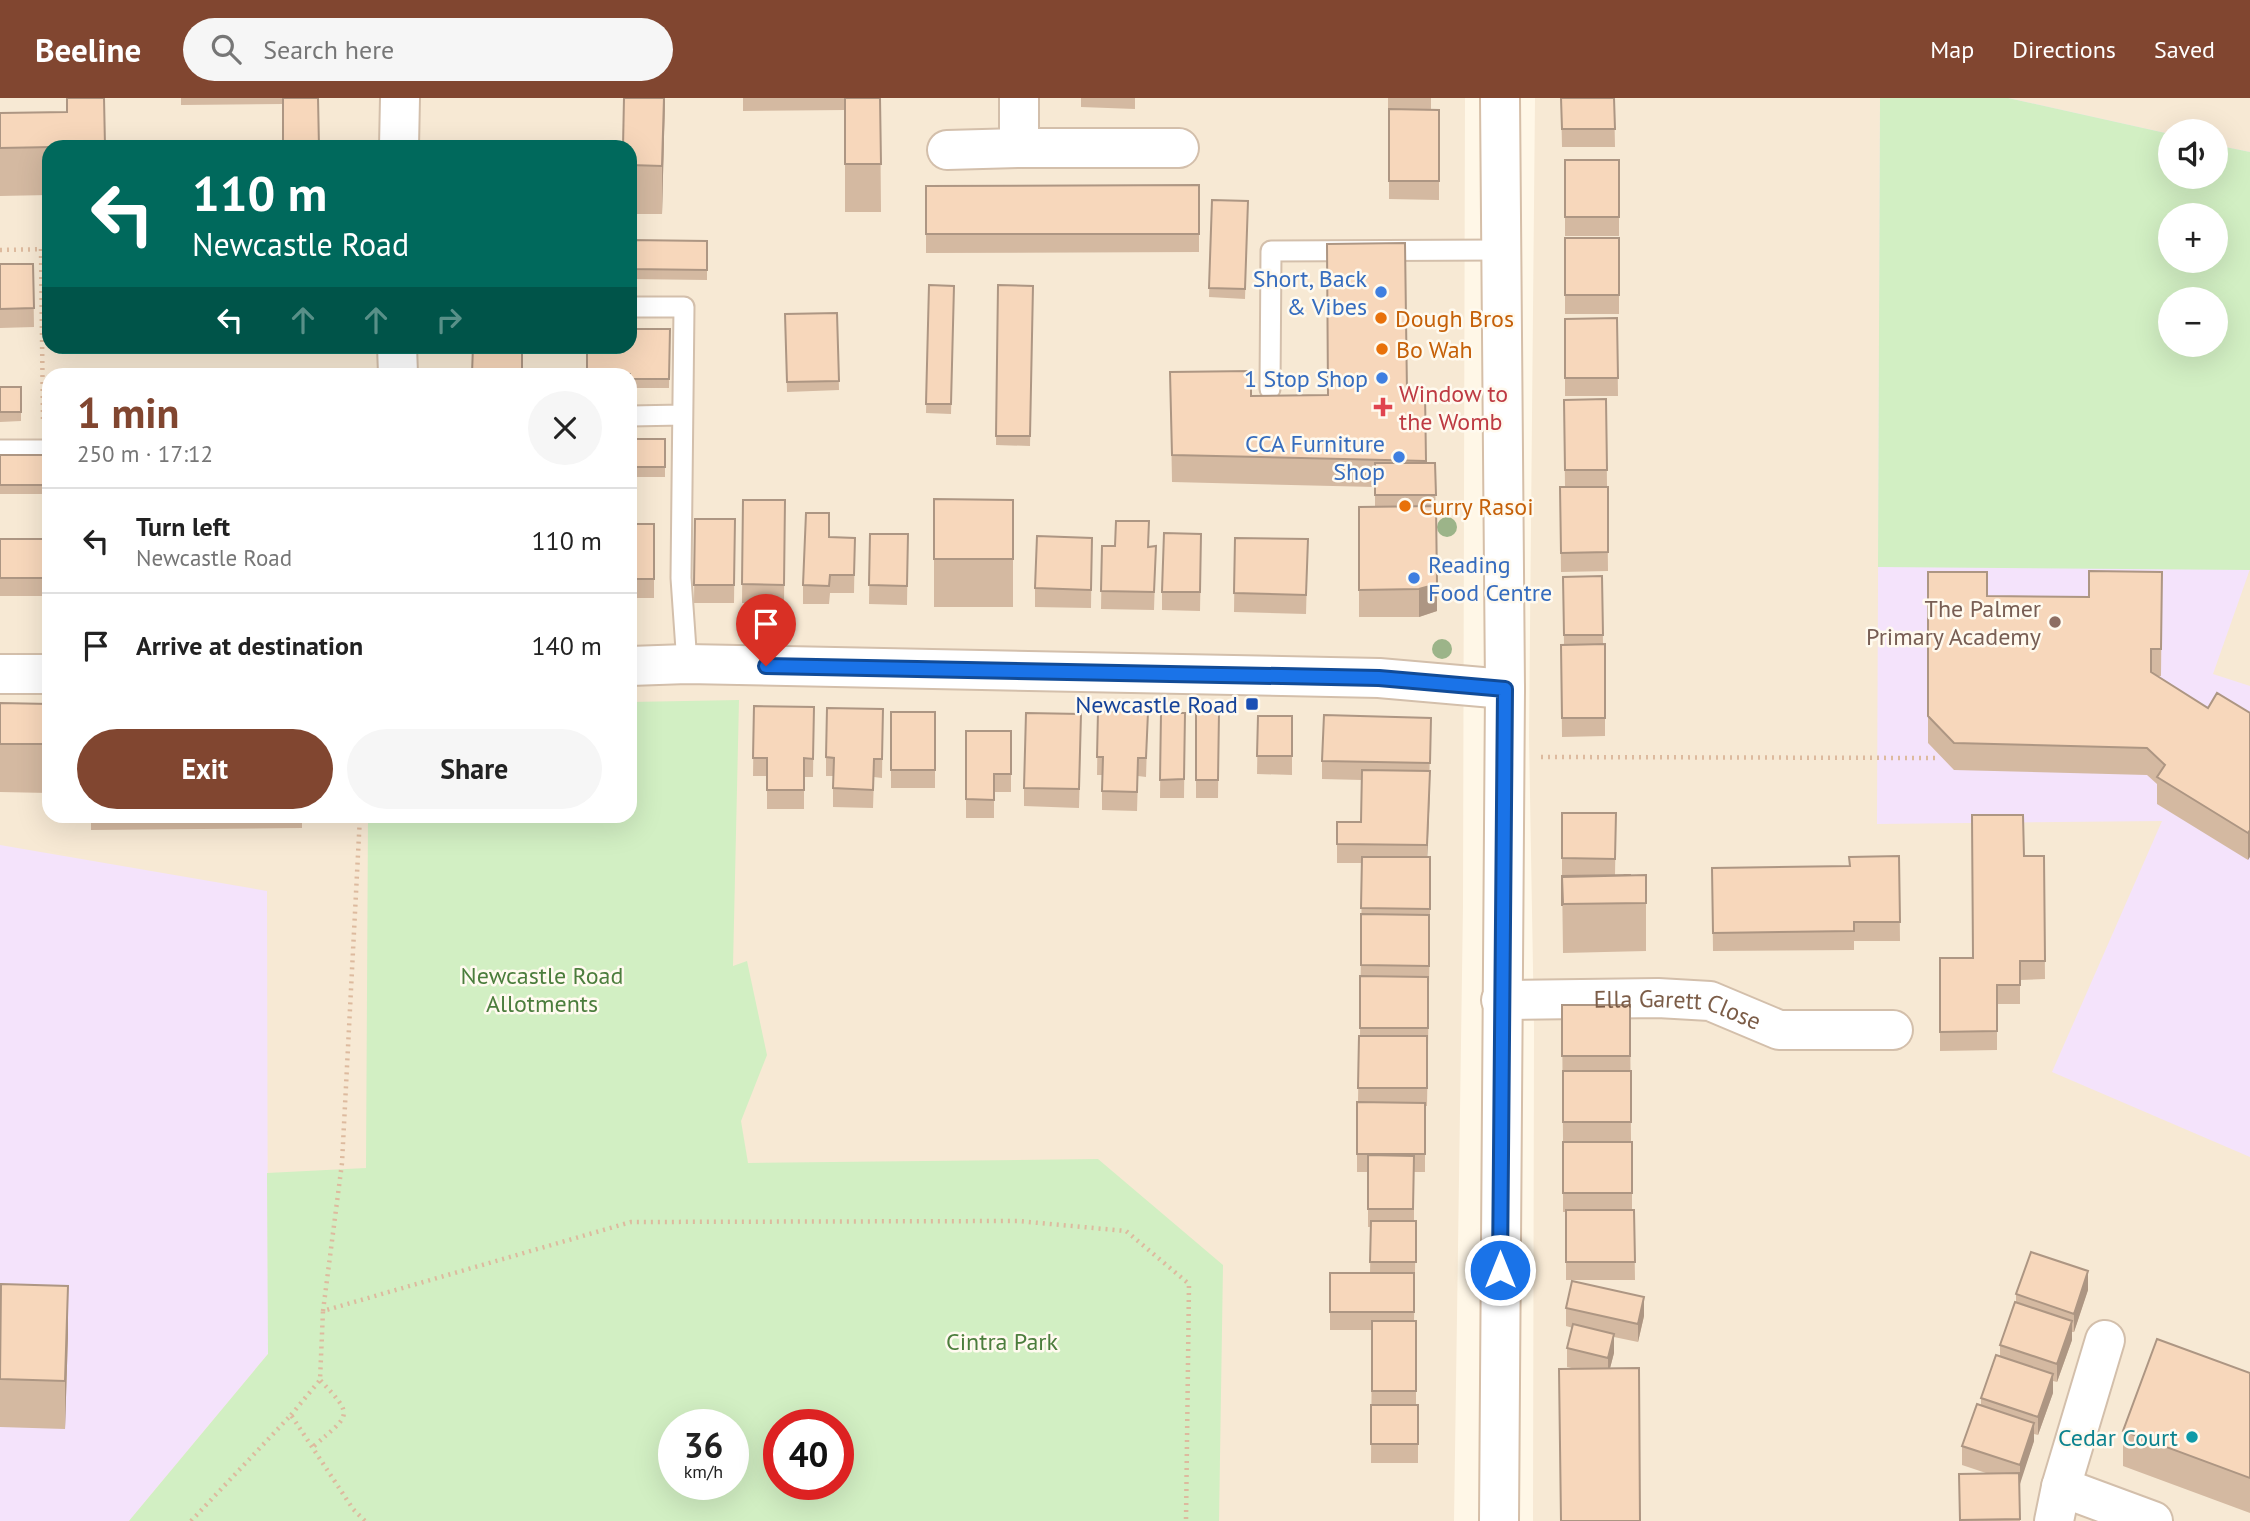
<!DOCTYPE html>
<meta charset="utf-8">
<style>
body{margin:0;font-family:"PT Sans",sans-serif;background:#f6f6f6;color:#222;height:100vh;display:flex;flex-direction:column;font-size:26px;white-space:nowrap}
*{box-sizing:border-box;margin:0}
p{font-size:23px;color:#767676}
.icon{flex:none;width:38px;height:38px;fill:none;stroke:currentColor;stroke-width:2;stroke-linecap:round;stroke-linejoin:round}
.map{position:relative;flex:1;overflow:hidden}
.drawer{position:absolute;left:42px;top:270px;width:595px;height:455px;display:flex;flex-direction:column;background:#fff;border-radius:21px;box-shadow:0 7px 28px #0002}
.drawer>*{flex:none}
.top-card{position:absolute;left:42px;top:42px;width:595px;height:214px;border-radius:21px;box-shadow:0 7px 28px #0002;background:#00695c;color:#fff;overflow:hidden}
.buttons{position:absolute;left:2158px;top:21px;display:grid;gap:14px}
.buttons a{display:grid;place-items:center;width:70px;height:70px;border-radius:50%;background:#fff;box-shadow:0 7px 28px #0002;font-size:35px}
.speed{position:absolute;left:658px;top:1311px;display:flex;gap:14px;font-size:35px;font-weight:700;text-align:center}
.speed>*{display:grid;place-content:center;width:91px;height:91px;border-radius:50%;background:#fff;box-shadow:0 7px 28px #0002;line-height:1}
.speed small{font-size:18px;font-weight:400}
.speed .limit{border:10px solid #d22;background:#fff;color:#111}
.pin{position:absolute;display:grid;place-items:center;width:60px;height:60px;color:#fff;margin:-72px -30px;border-radius:50% 50% 50% 0;rotate:-45deg;box-shadow:0 0 7px #0007}
.pin .icon{rotate:45deg}
.me{position:absolute;width:77px;margin:-38px;rotate:0deg;stroke-linejoin:round;filter:drop-shadow(0 0 5px #0008)}
.turn{display:flex;align-items:center;gap:24px;height:147px;padding:0 35px;font-size:32px}
.turn .icon{width:91px;height:91px;stroke-width:2.5}
.turn b{display:block;font-size:49px;line-height:60px}
.lanes{display:flex;align-items:center;height:66px;padding:0 35px;background:#0003;justify-content:center;gap:35px;direction:ltr}
.lanes .off{opacity:.35}
.round{display:grid;place-items:center;flex:none;width:74px;height:74px;border-radius:37px;background:#f6f6f6}
.headline{display:flex;align-items:center;justify-content:space-between;height:119px;padding:0 35px}
h1{font-size:42px;font-weight:700;line-height:52px;color:#814630}
.primary-button{display:flex;gap:14px;margin-top:auto;padding:14px 35px}
.primary-button a{flex:1;height:80px;border-radius:42px;background:#814630;color:#fff;font-size:28px;font-weight:700;line-height:80px;text-align:center}
.primary-button a+a{background:#f6f6f6;color:#222}
ul{padding:0;list-style:none}
li{display:flex;align-items:center;gap:21px;height:105px;padding:0 35px;border-top:2px solid #e0e0e0}
li div{flex:1}
li b{display:block;font-size:26px}
li em{font-style:normal}
header{display:flex;align-items:center;gap:42px;box-sizing:border-box;height:98px;padding:0 35px;background:#814630;color:#fff}
header strong{font-size:33px}
nav{display:flex;gap:38px;margin-inline-start:auto;font-size:24px}
.search{width:490px;height:63px;background:#f6f6f6;display:flex;align-items:center;gap:18px;box-sizing:border-box;padding:0 24px;border-radius:38px;color:#767676;font-size:26px}
.map>svg:first-child{display:block}
</style>
<header>
<strong>Beeline</strong>
<div class="search"><svg class="icon" aria-label="search" viewBox="0 0 24 24"><circle cx="10" cy="10" r="6"/><path d="M15 15l6 6"/></svg>Search here</div>
<nav><a>Map</a><a>Directions</a><a>Saved</a></nav>
</header>
<div class="map">
<svg width="2250" height="1423" viewBox="0 0 2250 1423">
<rect width="100%" height="100%" fill="#fff7e7"/>
<path fill="#f7e9d4" fill-rule="evenodd" d="M0,0H1465L1463,808L1454,1423H0ZM49,49H630V248H49ZM49,276H630V718H49ZM674,1326H733V1386H674ZM779,1326H838V1386H779Z
M1535,0H2250V1423H1533L1534,929L1529,639ZM2170,33H2216V79H2170ZM2170,117H2216V163H2170ZM2170,201H2216V247H2170Z"/>
<path fill="#f4e3fb" fill-rule="evenodd" d="M1880,0H2008L2170,36V79H2216V47L2250,54V471L2213,576L2250,588V1059L2052,974L2162,723L1877,726ZM2170,117H2216V163H2170ZM2170,201H2216V247H2170Z
M0,747L267,793L268,1256L129,1423H0Z"/>
<path fill="#d2efc3" fill-rule="evenodd" d="M1880,0H2008L2170,36V79H2216V47L2250,54V472L1878,469ZM2216,117V163H2170V117ZM2216,201V247H2170V201Z
M739,602L733,868L747,863L767,957L741,1023L748,1065L1098,1061L1223,1167L1219,1423H129L268,1256L267,1075L366,1070L368,718H630V604ZM674,1326H733V1386H674ZM779,1326H838V1386H779Z"/>
<g fill="none" stroke-linecap="round" stroke-linejoin="round">
<g stroke="#d3bfab" stroke-width="23">
<path id="lane" d="M630,209H684L681,480L687,566
M1270,291L1271,153L1501,152
M630,318L682,317
M0,352H49"/>
</g>
<g stroke="#d3bfab" stroke-width="42">
<g id="street">
<path d="M1019,0V50H1179"/>
<path d="M399,49L400,0"/>
<path d="M947,52L1019,50"/>
<path d="M397,248L398,276"/>
<path d="M630,568L687,566L1379,580L1505,591"/>
<path d="M0,576H49"/>
<path id="s1" d="M1501,902L1658,900L1710,903L1779,932H1893"/>
<path d="M2061,1389L2105,1242"/>
<path d="M2054,1423L2061,1389L2153,1423"/>
</g>
</g>
<g stroke="#d6bfa8" stroke-width="42">
<path id="secondary" d="M1499,1423L1505,591L1500,0"/>
</g>
<path stroke="#ddba9e" stroke-width="4.5" stroke-dasharray="2 5" stroke-linecap="butt" d="M41,151L43,323
M0,152L49,151
M1541,659L1935,660
M323,1213L342,1065L360,718
M291,1317L320,1282L323,1213L631,1124L1018,1123L1126,1133L1189,1186L1186,1423
M314,1348C350,1316 355,1319 320,1282
M191,1423L291,1317L353,1411L365,1423"/>
<use href="#lane" stroke="#fff" stroke-width="19"/>
<use href="#street" stroke="#fff" stroke-width="38"/>
<use href="#secondary" stroke="#fff" stroke-width="38"/>
</g>
<g fill="#9cb489">
<circle cx="1447" cy="429" r="10"/>
<circle cx="1442" cy="551" r="10"/>
</g>
<path fill="#d4b9a1" d="M104,0L105,49H49V97L0,98V15L67,14Z
M181,0H318L283,6L181,7Z
M624,0H665L662,116H630V49Z
M743,0H880L881,114H845V12L743,13Z
M1081,0H1135V11L1081,9Z
M1388,0H1431V12H1439V102L1389,101V17H1388Z
M1561,0H1614L1615,49H1562Z
M1565,62H1619V138H1565Z
M1199,87V154L926,155V88Z
M1212,102L1248,103L1245,201L1209,199Z
M1565,140H1619V216H1565Z
M630,142L707,143V182L630,181Z
M0,166H33L34,229L0,230Z
M929,187L954,188L951,316L926,315Z
M998,187L1033,188L1030,348L996,347Z
M837,215L839,292L787,294L785,216Z
M1617,220L1618,298H1565V221Z
M670,231L669,290H630V276Z
M1170,274L1251,298L1328,297L1425,294L1426,365H1435L1437,513L1419,519H1359V409L1375,408V389L1172,384Z
M0,289H21V323L0,324Z
M1606,301L1608,473L1561,474L1560,389H1565L1564,302Z
M630,341H665V379H630Z
M0,357H49V396H0Z
M934,401L1013,402V509H934Z
M743,402H785L784,505H742Z
M695,421H735L734,505H694Z
M630,426H654V500H630Z
M870,436H908L907,507L869,506Z
M829,439L855,440L854,495H830L829,506H803V487Z
M1092,440L1091,510L1035,509V490Z
M1235,440L1308,441L1306,516L1234,514Z
M0,441H49V498H0Z
M1102,448H1156L1154,512L1101,511Z
M1201,455L1200,513L1162,512V494Z
M1928,474L1987,498L2089,499L2162,474L2161,578H2158L2208,610L2250,615L2248,762L2157,706V686L2147,677L1954,672L1928,645Z
M1602,478L1603,546H1605V638L1562,639L1561,547H1564L1563,479Z
M0,605L49,606V695L0,694Z
M754,608L814,609L813,679H804V711H767V678H753Z
M883,611L882,680L874,679L873,710L833,709V678H826V659Z
M1098,613L1148,614L1146,679L1138,678L1137,713L1102,712V677H1097Z
M891,614H935V690H891Z
M1196,614H1219L1218,700H1196Z
M1161,615H1185L1184,700H1160Z
M1258,618H1292V677L1257,676Z
M1431,620L1427,759H1430V829L1427,1008H1425V1074H1414V1123H1416L1414,1223H1416V1307H1418V1365H1371L1372,1232H1330V1175H1370L1371,1129H1368V1074H1357V1004H1358L1359,938H1360L1362,765H1337V724H1361L1362,682L1322,681V663Z
M966,633H1011V694H994V720H966Z
M1081,634L1079,710L1024,708V690Z
M1562,715H1616L1615,777H1646V853L1563,855L1562,778Z
M91,718H302V730L91,732Z
M1899,758L1900,843H1854V852L1713,853L1712,770L1850,768Z
M2024,758H2044L2045,881L2020,882V906H1997V952L1940,953V860H1973Z
M1562,907H1630L1631,1043H1563Z
M1563,1044H1632V1112H1634L1635,1182H1566V1114H1563Z
M2088,1192L2074,1234H2072V1242L2057,1284L2053,1283V1295L2038,1337L2034,1336V1343L2019,1386L2020,1423H1959V1376H1989L1962,1367V1348L1981,1307V1300L2000,1259V1247L2016,1205V1196Z
M1566,1210L1644,1218L1638,1244L1614,1239V1255L1610,1270L1576,1271L1567,1269V1250L1573,1230L1566,1228Z
M68,1236L65,1331L0,1329V1243Z
M2250,1275V1415L2123,1368V1333Z"/>
<path fill="#ad9683" d="M664,0H665L662,116V68Z
M1437,486V513L1419,519V491Z
M1430,673V691L1427,765V747Z
M2250,732V759L2248,762V735Z
M2088,1173V1192L2074,1234V1216Z
M68,1188V1236L65,1331V1283Z
M1644,1199V1218L1638,1244V1226Z
M2072,1223V1242L2057,1284V1266Z
M1614,1236V1255L1608,1278V1260Z
M2053,1276V1295L2038,1337V1319Z
M2034,1325V1343L2020,1386V1367Z"/>
<path fill="#f7d7bb" stroke="#ad9683" stroke-width="2" d="M67,0H104L105,48L0,50V15L67,14Z
M283,0H318L319,49H283Z
M624,0H664L662,68L630,67V49H623Z
M845,0H880L881,66H845Z
M1561,0H1614L1615,31H1562Z
M1389,11L1439,12V83H1389Z
M450,44L613,47V49H449Z
M1565,62H1619V119H1565Z
M1199,87V136H926V88Z
M1212,102L1248,103L1245,191L1209,190Z
M1565,140H1619V197H1565Z
M630,142L707,143V172L630,171Z
M1405,145L1407,294H1425L1426,363L1172,357L1170,274L1251,273V298L1328,297L1327,146Z
M48,162H49V199Z
M0,166H33L34,210L0,211Z
M929,187L954,188L951,306H926Z
M998,187L1033,188L1030,338H996Z
M837,215L839,283L787,284L785,216Z
M1617,220L1618,280H1565V221Z
M630,231H670L669,281H630V276H587V248H630Z
M473,248H522V276H472Z
M0,289H21V314H0Z
M1606,301L1607,372H1565L1564,302Z
M630,341H665V369H630Z
M0,357H49V387H0Z
M1375,365H1435L1436,397H1375Z
M1560,389H1608V454L1561,455Z
M934,401L1013,402V461H934Z
M743,402H785L784,487L742,486Z
M1436,408L1437,486L1419,491L1359,492V409Z
M806,415H829V439L855,440L854,477H830L829,488L803,487Z
M695,421H735L734,487H694Z
M1116,423H1149L1148,449L1156,448L1154,494L1101,493L1102,448H1115Z
M630,426H654V481H630Z
M1164,435L1201,436L1200,494H1162Z
M870,436H908L907,488L869,487Z
M1037,438L1092,440L1091,492L1035,490Z
M1235,440L1308,441L1306,497L1234,495Z
M0,441H49V480H0Z
M2089,473L2162,474L2161,551H2151V574L2208,610L2217,595L2250,615V732L2248,735L2157,679L2165,667L2147,650L1954,645L1928,618V474H1987V498L2089,499Z
M1602,478L1603,537H1564L1563,479Z
M1605,546V620H1562L1561,547Z
M0,605L49,606V646H0Z
M754,608L814,609L813,661L804,660V692H767V660H753Z
M827,610L883,611L882,661H874L873,692L833,690L834,660L826,659Z
M1098,613L1148,614L1146,660H1138L1137,694L1102,693L1103,659H1097Z
M891,614H935V672H891Z
M1196,614H1219L1218,682H1196Z
M1026,615L1081,616L1079,691L1024,690Z
M1161,615H1185L1184,681L1160,682Z
M1324,617L1431,620L1430,665L1322,663Z
M1258,618H1292V658H1257Z
M966,633H1011V676H994V702L966,701Z
M1362,672L1430,673L1427,747L1337,746V724H1361Z
M1562,715H1616L1615,761L1562,760Z
M1972,717H2023L2024,758H2044L2045,863H2020V887H1997V933L1940,934V860H1973Z
M1899,758L1900,824H1854V833L1713,835L1712,770L1850,768L1849,759Z
M1362,759H1430V811L1361,810Z
M1631,777L1562,779V808V778Z
M1646,777V805L1563,806L1562,779Z
M1361,816L1429,817V868L1361,867Z
M1360,878L1428,879V930H1360Z
M1562,907H1630V958H1562Z
M1359,938H1427V990H1358Z
M1563,973H1631V1024H1563Z
M1357,1004L1425,1005V1056H1357Z
M1563,1044H1632V1095H1563Z
M1368,1057L1414,1058L1413,1111H1368Z
M1566,1112H1634L1635,1164H1566Z
M1371,1123H1416V1164H1370Z
M2031,1154L2088,1173L2074,1216L2016,1196Z
M1330,1175H1414V1214H1330Z
M1572,1183L1644,1199L1638,1226L1566,1210Z
M1,1186L68,1188L65,1283L0,1281Z
M2015,1204L2072,1223L2057,1266L2000,1247Z
M1372,1223H1416V1293H1372Z
M1573,1226L1614,1236L1608,1260L1567,1250Z
M2157,1241L2250,1275V1380L2123,1333Z
M1996,1257L2053,1276L2038,1319L1981,1300Z
M1639,1270L1640,1423H1561L1559,1271Z
M1977,1306L2034,1325L2020,1367L1962,1348Z
M1371,1307H1418V1346H1371Z
M2019,1375L2020,1421L1960,1422L1959,1376Z"/>
<g fill="none" stroke-linecap="round" stroke-linejoin="round">
<g stroke="#114b97" stroke-width="18">
<path id="route" d="M766,568L1379,580L1505,591L1500,1172"/>
</g>
<use href="#route" stroke="#1a73e8" stroke-width="12"/>
</g>
<g fill="#3f7fe0" stroke="#fffaef" stroke-width="2.5">
<circle cx="1381" cy="194" r="7"/>
<circle cx="1382" cy="280" r="7"/>
<circle cx="1399" cy="359" r="7"/>
<circle cx="1414" cy="480" r="7"/>
</g>
<g fill="#e8710a" stroke="#fffaef" stroke-width="2.5">
<circle cx="1381" cy="220" r="7"/>
<circle cx="1382" cy="251" r="7"/>
<circle cx="1405" cy="408" r="7"/>
</g>
<path fill="#e0444e" stroke="#fffaef" stroke-width="2.5" d="M1379.5 298.5h7v7h7v7h-7v7h-7v-7h-7v-7h7z"/>
<circle fill="#8d6e63" stroke="#fffaef" stroke-width="2.5" cx="2055" cy="524" r="7"/>
<rect fill="#1a4fb4" stroke="#fffaef" stroke-width="2.5" x="1245" y="599" width="14" height="14" rx="3.5"/>
<circle fill="#0f9aa8" stroke="#fffaef" stroke-width="2.5" cx="2192" cy="1339" r="7"/>
<g text-anchor="middle" dominant-baseline="central" stroke-width="5" stroke-linejoin="round" paint-order="stroke">
<g font-size="24" fill="#366cbe" stroke="#fffaef" text-anchor="end">
<text x="1367" y="180">Short, Back<tspan x="1367" dy="28">&amp; Vibes</tspan></text>
<text x="1368" y="280">1 Stop Shop</text>
<text x="1385" y="345">CCA Furniture<tspan x="1385" dy="28">Shop</tspan></text>
<text x="1428" y="466" text-anchor="start">Reading<tspan x="1428" dy="28">Food Centre</tspan></text>
</g>
<g font-size="24" fill="#c56008" stroke="#fffaef" text-anchor="start">
<text x="1395" y="220">Dough Bros</text>
<text x="1396" y="251">Bo Wah</text>
<text x="1419" y="408">Curry Rasoi</text>
</g>
<g font-size="24" fill="#be3a42" stroke="#fffaef" text-anchor="start">
<text x="1399" y="295">Window to<tspan x="1399" dy="28">the Womb</tspan></text>
</g>
<g font-size="24" fill="#785e54" stroke="#fffaef" text-anchor="end">
<text x="2041" y="510">The Palmer<tspan x="2041" dy="28">Primary Academy</tspan></text>
</g>
<g font-size="24" fill="#164399" stroke="#fffaef" text-anchor="end">
<text x="1238" y="606">Newcastle Road</text>
</g>
<g font-size="24" fill="#4b7d3c" stroke="#fffaef">
<text x="542" y="877">Newcastle Road<tspan x="542" dy="28">Allotments</tspan></text>
<text x="1002" y="1243">Cintra Park</text>
</g>
<g font-size="24" fill="#7c5d48" stroke="#fffaef">
<text stroke="none"><textPath href="#s1" startOffset="178">Ella Garett Close</textPath></text>
</g>
<g font-size="24" fill="#0d838f" stroke="#fffaef" text-anchor="end">
<text x="2178" y="1339">Cedar Court</text>
</g>
</g>
</svg>
<div class="buttons">
<a><svg class="icon" aria-label="sound" viewBox="0 0 24 24"><path d="M4 9h4l5-4v14l-5-4H4zM17 9q2 3 0 6"/></svg></a>
<a>+</a>
<a>−</a>
</div>
<div class="speed"><div>36<small>km/h</small></div><div class="limit">40</div></div>
<div class="pin" style="left:766px;top:568px;background:#d93025"><svg class="icon" aria-label="arrive" viewBox="0 0 24 24"><path d="M6 21V4h12l-3 4 3 4H6"/></svg></div>
<svg class="me" style="left:1500px;top:1172px" viewBox="-20 -20 40 40"><circle r="17" fill="#1a73e8" stroke="#fff" stroke-width="3"/><path d="M0-11L8 9 0 5-8 9z" fill="#fff"/></svg>
<div class="top-card">
<div class="turn"><svg class="icon" aria-label="left" viewBox="0 0 24 24"><path d="M17 20v-9H6M10 6l-5 5 5 5"/></svg><div><b>110 m</b>Newcastle Road</div></div>
<div class="lanes"><svg class="icon" aria-label="left" viewBox="0 0 24 24"><path d="M17 20v-9H6M10 6l-5 5 5 5"/></svg><svg class="icon off" aria-label="ahead" viewBox="0 0 24 24"><path d="M12 20V5M6 11l6-6 6 6"/></svg><svg class="icon off" aria-label="ahead" viewBox="0 0 24 24"><path d="M12 20V5M6 11l6-6 6 6"/></svg><svg class="icon off" aria-label="right" viewBox="0 0 24 24"><path d="M7 20v-9h11M14 6l5 5-5 5"/></svg></div>
</div>
<section class="drawer">
<div class="headline"><div><h1>1 min</h1><p>250 m · 17:12</p></div><a class="round"><svg class="icon" aria-label="close" viewBox="0 0 24 24"><path d="M6 6l12 12M18 6L6 18"/></svg></a></div>
<ul>
<li><svg class="icon" aria-label="left" viewBox="0 0 24 24"><path d="M17 20v-9H6M10 6l-5 5 5 5"/></svg><div><b>Turn left</b><p>Newcastle Road</p></div><em>110 m</em></li>
<li><svg class="icon" aria-label="arrive" viewBox="0 0 24 24"><path d="M6 21V4h12l-3 4 3 4H6"/></svg><div><b>Arrive at destination</b></div><em>140 m</em></li>
</ul>
<div class="primary-button"><a>Exit</a><a>Share</a></div>
</section>
</div>
